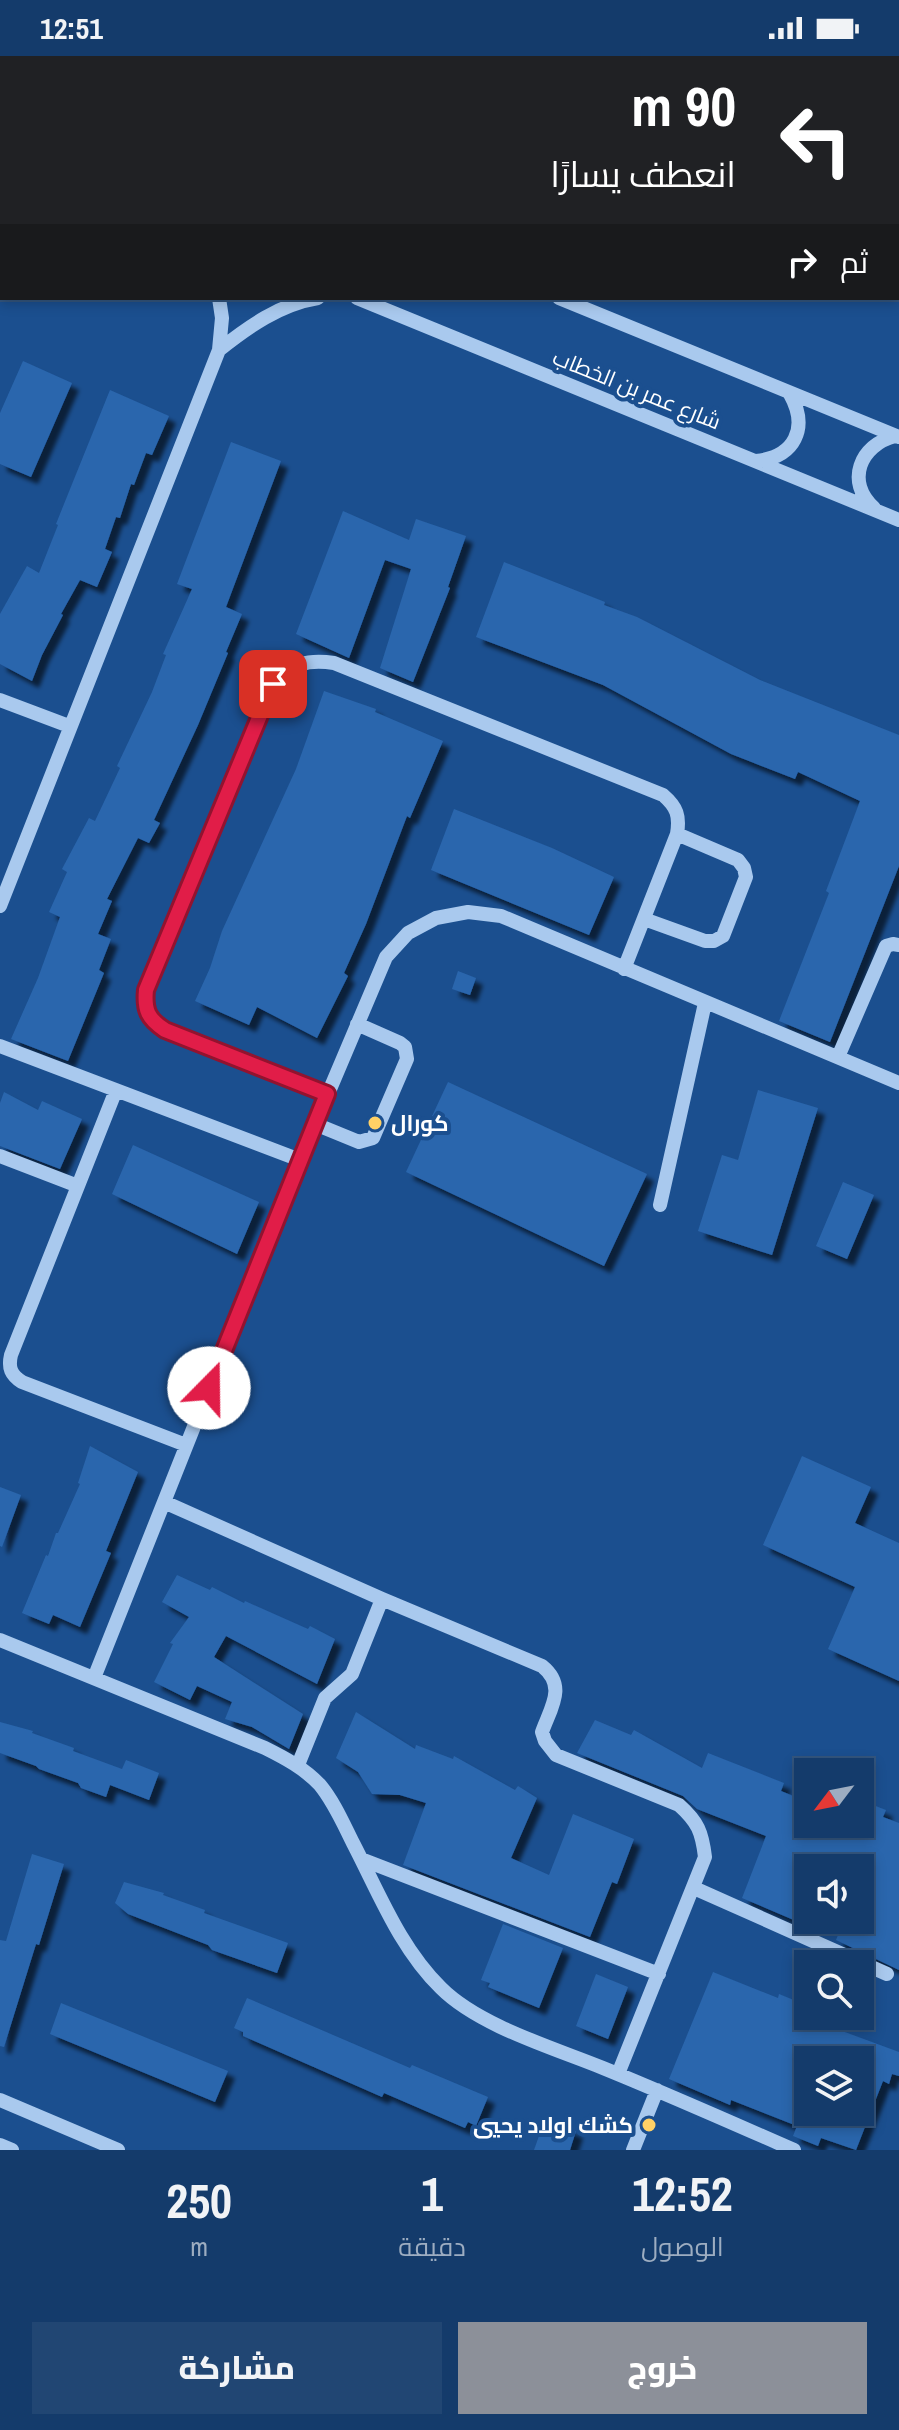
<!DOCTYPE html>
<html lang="ar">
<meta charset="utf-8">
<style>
body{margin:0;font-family:"Archivo Narrow",Cairo,sans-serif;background:#214673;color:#f1f3f6;direction:rtl;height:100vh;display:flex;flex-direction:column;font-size:30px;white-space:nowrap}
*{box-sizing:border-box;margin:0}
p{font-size:26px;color:#9dadc1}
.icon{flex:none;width:44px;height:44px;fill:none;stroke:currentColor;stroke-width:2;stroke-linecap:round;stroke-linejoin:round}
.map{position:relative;height:2094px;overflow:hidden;direction:ltr}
.panel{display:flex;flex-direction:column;background:#143b6b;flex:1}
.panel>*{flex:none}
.top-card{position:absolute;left:0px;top:0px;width:900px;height:244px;box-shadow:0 4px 12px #0003,0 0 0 2px #33557e;direction:rtl;background:#202124;color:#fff;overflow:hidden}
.needle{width:52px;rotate:238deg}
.controls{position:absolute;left:794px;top:1702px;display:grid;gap:16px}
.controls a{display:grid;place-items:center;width:80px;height:80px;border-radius:0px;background:#143b6b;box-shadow:0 4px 12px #0003,0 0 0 2px #33557e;font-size:40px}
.pin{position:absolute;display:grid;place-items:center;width:68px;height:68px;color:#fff;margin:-34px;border-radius:16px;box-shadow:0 4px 12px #0006}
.me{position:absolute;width:88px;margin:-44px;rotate:22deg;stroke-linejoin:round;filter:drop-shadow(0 0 6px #0008)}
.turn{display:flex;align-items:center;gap:28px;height:168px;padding:0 32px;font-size:36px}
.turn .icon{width:104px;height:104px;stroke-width:2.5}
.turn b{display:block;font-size:56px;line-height:68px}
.then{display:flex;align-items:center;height:76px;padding:0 32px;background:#0003;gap:16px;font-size:30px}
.eta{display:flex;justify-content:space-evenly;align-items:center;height:136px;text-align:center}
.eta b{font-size:48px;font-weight:800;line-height:56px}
.action{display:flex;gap:16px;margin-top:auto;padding:16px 32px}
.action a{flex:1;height:92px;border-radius:0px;background:#8c9099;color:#fff;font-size:32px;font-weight:800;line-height:92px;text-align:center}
.action a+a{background:#214673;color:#f1f3f6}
.status{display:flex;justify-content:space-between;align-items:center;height:56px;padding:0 40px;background:#143b6b;direction:ltr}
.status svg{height:22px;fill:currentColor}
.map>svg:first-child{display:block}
</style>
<div class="status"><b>12:51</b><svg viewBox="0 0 49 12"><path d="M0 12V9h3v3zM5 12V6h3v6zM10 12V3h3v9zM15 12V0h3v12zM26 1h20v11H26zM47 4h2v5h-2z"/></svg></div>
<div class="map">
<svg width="899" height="2094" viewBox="0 0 899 2094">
<defs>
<filter id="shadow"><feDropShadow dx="7" dy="7" stdDeviation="2" flood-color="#0009"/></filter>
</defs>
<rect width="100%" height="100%" fill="#1b4f8f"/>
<path fill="#2a66ad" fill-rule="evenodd" filter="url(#shadow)" d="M23,305L72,327L31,421L0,408V357Z
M110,334L169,360L152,399L146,397L134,429L131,428L120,462L116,461L105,493L112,496L97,531L80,524L61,558L63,559L42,599L32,625L0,608V558L27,510L39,517L58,469L56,468L64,448Z
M231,386L281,405L226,551L242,558L226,596L228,597L198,669L154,764L160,767L149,787L138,782L107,843L112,845L98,878L111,883L99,914L104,917L68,1005L11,983L38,922L60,861L49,856L67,816L62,813L89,762L95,765L120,712L117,710L152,636L166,599L163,598L192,533L177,528Z
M343,455L409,484L416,463L466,480L448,531L450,532L413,626L380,612L411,513L385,504L349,602L296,578Z
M504,506L605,546L604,549L637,561L760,624L899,679V810L830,986L779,965L829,837L826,835L860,745L798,716L795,723L731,698L603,629L476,581Z
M324,635L376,653L375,656L443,685L410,762L407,760L366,868L344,917L348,920L317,982L257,951L249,969L195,945L210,912L222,875L296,713Z
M454,753L552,792L614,821L589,879L431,814Z
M458,915L476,922L470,939L452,933Z
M448,1026L647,1118L604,1210L406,1116Z
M758,1034L818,1052L772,1199L698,1175L722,1099L738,1104Z
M4,1036L38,1054L42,1045L82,1063L60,1113L0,1090V1047Z
M133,1089L259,1146L237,1198L112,1138Z
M843,1126L874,1139L847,1203L816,1190Z
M90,1390L138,1416L106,1495L111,1497L80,1571L53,1559L49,1568L22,1557L46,1499L48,1500L56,1477H58L80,1428L78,1427Z
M802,1400L871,1431L855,1467L899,1487V1625L828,1593L855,1531L763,1489Z
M0,1431L21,1439L2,1491L0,1490Z
M177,1519L210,1534L212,1531L244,1547L245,1545L308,1573L310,1570L335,1583L317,1628L226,1580L214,1601L303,1658L289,1693L252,1671L225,1663L232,1646L197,1630L190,1644L154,1626L173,1588L170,1587L189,1561L162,1546Z
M356,1656L415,1693L416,1689L453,1703L454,1700L515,1734L518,1730L537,1742L511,1802L549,1819L573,1758L634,1783L617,1828L612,1826L590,1881L403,1809L426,1747L400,1739L372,1738L358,1716L336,1702Z
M595,1664L631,1679L634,1674L702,1712L708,1697L784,1727L781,1735L808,1746V1768H860V1744L886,1754L883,1761L899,1767V1914L836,1884L844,1864H860V1812H808V1834L796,1865L742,1842L766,1780L697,1753L683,1740L577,1697Z
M0,1666L33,1675L32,1677L74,1692L73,1695L122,1713L126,1704L159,1717L149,1744L110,1729L106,1741L81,1732L78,1727L39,1713L36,1710L0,1697Z
M32,1798L64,1808L39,1889L36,1888L4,1991L0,1990V1884L6,1885Z
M124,1826L164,1837L163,1839L205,1854L204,1857L288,1887L277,1917L212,1894L208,1889L128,1858L115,1847Z
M503,1868L563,1892L539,1952L488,1931L490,1927L481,1924Z
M713,1916L778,1942L779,1938L806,1949L803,1955L808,1957V1960H815L836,1968L834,1972L899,1996V2020L892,2018L889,2028L883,2025L856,2094L821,2082L818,2090L793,2080L797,2070L731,2044L730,2049L669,2023ZM808,2004H860V2056H808Z
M596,1918L628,1931L608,1983L576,1970Z
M247,1942L410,2012L412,2009L488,2041L476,2070L468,2066L465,2072L384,2037L382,2041L243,1980V1976L234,1972Z
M61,1947L228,2015L215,2046L50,1978Z
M545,2063L576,2075L570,2094H534Z"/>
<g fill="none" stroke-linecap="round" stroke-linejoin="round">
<path stroke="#a9c9ee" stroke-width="14" d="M433,0L438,2
M156,2L157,0
M196,2L197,0
M448,2L449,0
M600,2L601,0
M731,2L732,0
M859,2L860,0
M0,13L2,14
M0,98L2,99
M898,191L899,192
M357,242L899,464
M559,242L899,381
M219,294C248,271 280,248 318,242
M756,405C795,401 809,372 790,338
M874,452C845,426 860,389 895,380
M0,644L69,670
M0,850L219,294L222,262L219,242
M644,863L705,885H714L723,880L746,821L744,812L738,804L677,778
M0,990L300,1104
M838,1001L886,890L893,888L899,889
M116,1034L11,1299C8,1312 11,1319 22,1326L186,1389
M327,1038L165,974C148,963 144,954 146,934L273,628C291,608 307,603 334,607L663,739C677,751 680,760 677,778L624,913
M315,1068L359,1086L373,1082L407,1003L405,991L400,987L357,968
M0,1100L78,1130
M660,1149L705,947
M164,1446L382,1543L542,1610C567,1630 551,1651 542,1676L545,1685L556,1699L679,1749C698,1766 702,1776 705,1801L618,2018
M0,1584L265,1692C285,1702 304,1712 320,1729C334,1746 343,1767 353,1787C379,1837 400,1892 441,1932C479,1970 554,1992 603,2012C667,2038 730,2066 794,2094
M94,1622L300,1104L386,901L408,877L436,862L468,856L501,860L899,1027
M298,1709L325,1642L352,1618L382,1543
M361,1803L659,1918
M694,1832L887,1918
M0,2044L118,2094
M0,2089L12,2094
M633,2094L657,2034"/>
</g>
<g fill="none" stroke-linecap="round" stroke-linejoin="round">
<g stroke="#92132f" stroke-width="20">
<path id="route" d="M209,1332L327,1038L165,974C148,963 144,954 146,934L273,628"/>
</g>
<use href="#route" stroke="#e11d48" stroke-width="14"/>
</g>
<g fill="#ffd166" stroke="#1b4f8f" stroke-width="3">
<circle cx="375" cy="1067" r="8"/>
<circle cx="649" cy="2069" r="8"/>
</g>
<g text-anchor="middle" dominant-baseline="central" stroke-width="8" stroke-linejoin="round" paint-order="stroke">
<g font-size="22" fill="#fff" stroke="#1b4f8f">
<text transform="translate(637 333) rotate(22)">شارع عمر بن الخطاب</text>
</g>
<g font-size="22" font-weight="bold" fill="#fff" stroke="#1b4f8f" text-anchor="start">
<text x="391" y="1067">كورال</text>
<text x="633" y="2069" text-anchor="end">كشك اولاد يحيي</text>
</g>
</g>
</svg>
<div class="controls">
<a><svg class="needle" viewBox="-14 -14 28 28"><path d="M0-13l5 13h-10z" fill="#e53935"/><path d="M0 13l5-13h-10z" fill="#9dadc1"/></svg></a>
<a><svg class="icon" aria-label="sound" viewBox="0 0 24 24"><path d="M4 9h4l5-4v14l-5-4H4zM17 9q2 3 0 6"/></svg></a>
<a><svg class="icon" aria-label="search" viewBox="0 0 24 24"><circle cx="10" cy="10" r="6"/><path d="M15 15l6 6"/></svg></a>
<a><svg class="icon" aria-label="layers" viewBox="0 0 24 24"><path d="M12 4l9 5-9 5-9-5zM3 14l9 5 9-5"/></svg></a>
</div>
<div class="pin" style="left:273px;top:628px;background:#d93025"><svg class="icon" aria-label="arrive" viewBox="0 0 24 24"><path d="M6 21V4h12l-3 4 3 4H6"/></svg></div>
<svg class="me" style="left:209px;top:1332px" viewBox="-20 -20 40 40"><circle r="19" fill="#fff"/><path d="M0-13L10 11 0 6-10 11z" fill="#e11d48"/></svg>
<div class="top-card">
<div class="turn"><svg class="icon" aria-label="left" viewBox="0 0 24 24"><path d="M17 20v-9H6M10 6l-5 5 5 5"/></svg><div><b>90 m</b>انعطف يسارًا</div></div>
<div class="then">ثم<svg class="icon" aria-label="right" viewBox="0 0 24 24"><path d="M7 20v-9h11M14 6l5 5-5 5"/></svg></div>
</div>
</div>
<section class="panel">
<div class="eta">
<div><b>12:52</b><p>الوصول</p></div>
<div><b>1</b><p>دقيقة</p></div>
<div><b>250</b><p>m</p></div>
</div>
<div class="action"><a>خروج</a><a>مشاركة</a></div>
</section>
